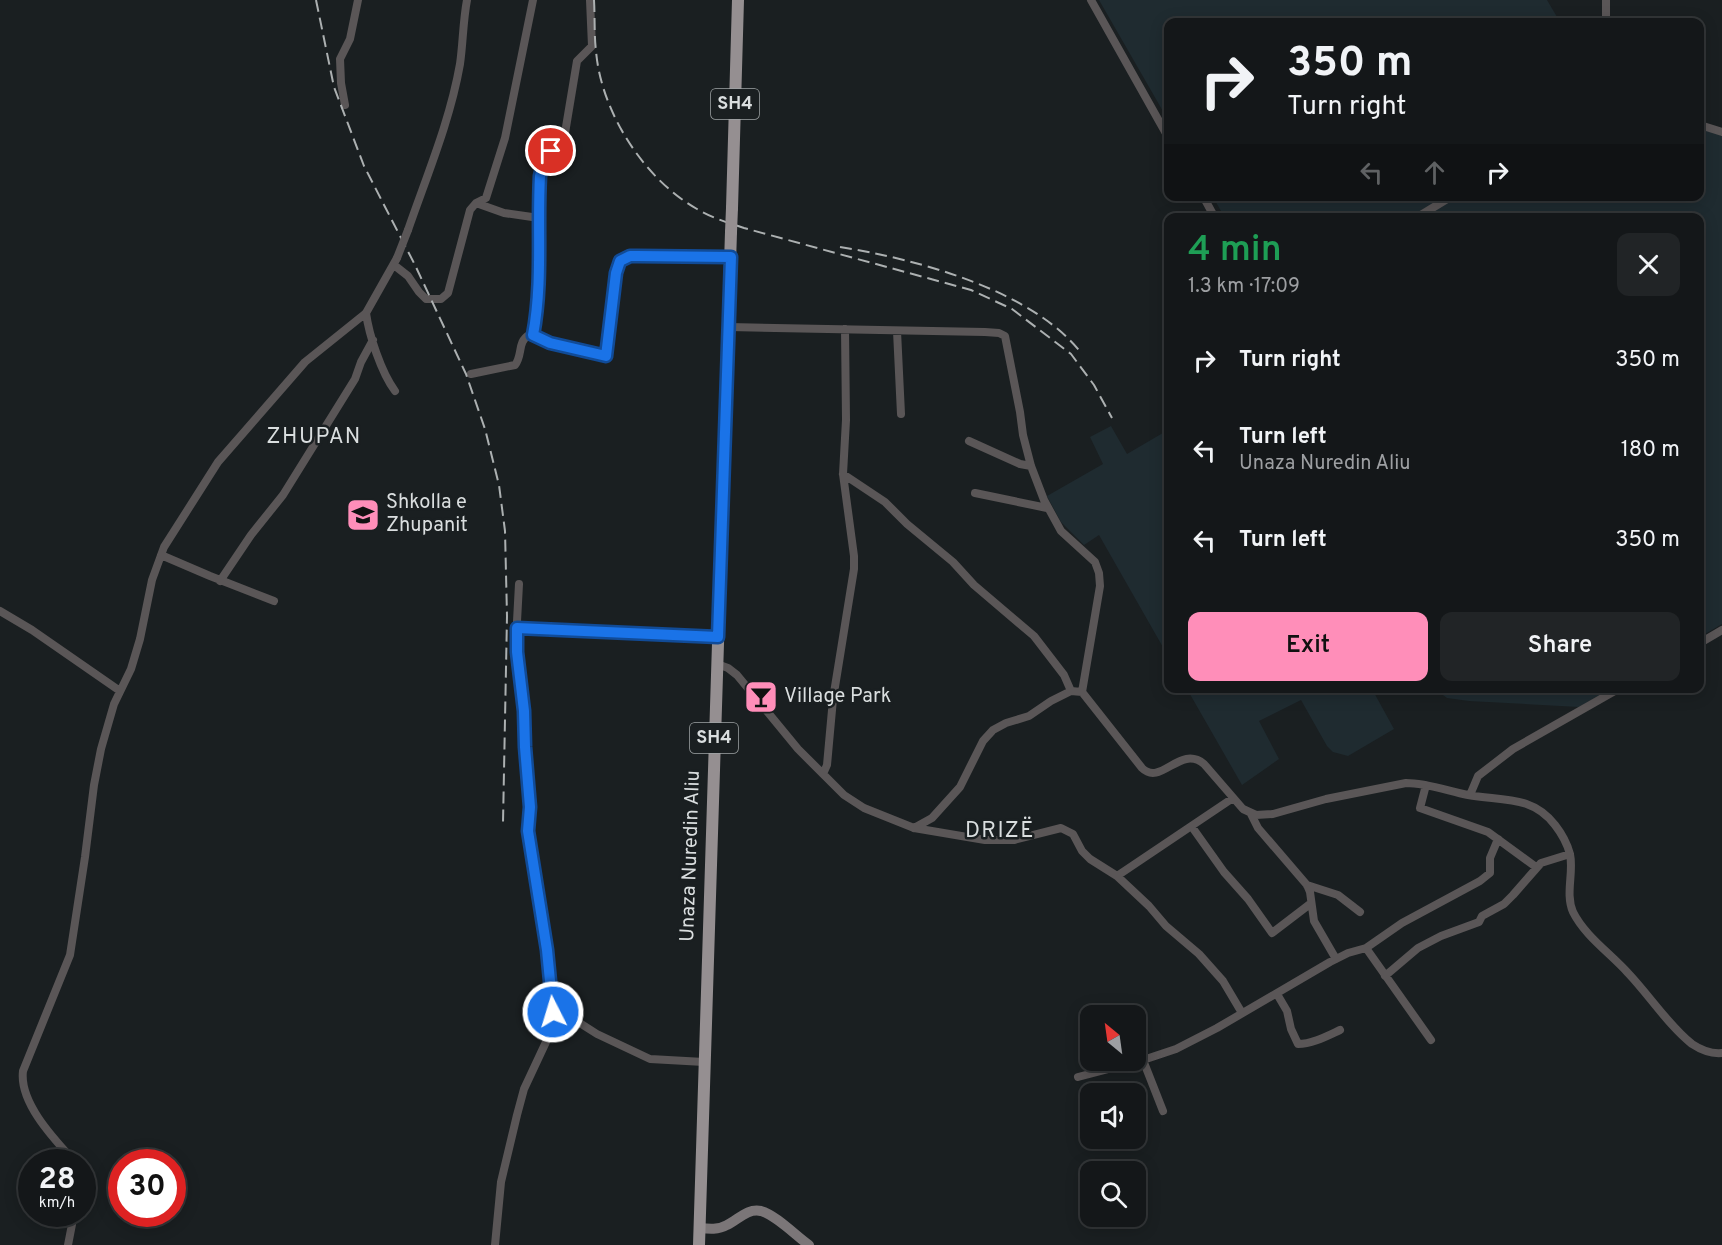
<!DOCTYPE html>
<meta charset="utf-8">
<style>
body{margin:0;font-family:Overpass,sans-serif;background:#212426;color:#f1f3f6;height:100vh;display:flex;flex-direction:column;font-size:22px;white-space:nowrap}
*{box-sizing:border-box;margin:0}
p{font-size:20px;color:#9d9fa2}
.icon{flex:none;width:33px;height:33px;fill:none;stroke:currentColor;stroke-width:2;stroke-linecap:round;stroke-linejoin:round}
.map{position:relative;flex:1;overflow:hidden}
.drawer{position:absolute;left:1164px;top:213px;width:540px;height:480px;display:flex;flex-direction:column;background:#141719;border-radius:12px;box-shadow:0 3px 15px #0003,0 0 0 2px #333638}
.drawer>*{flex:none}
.top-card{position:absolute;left:1164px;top:18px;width:540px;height:183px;border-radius:12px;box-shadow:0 3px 15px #0003,0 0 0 2px #333638;background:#141719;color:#f1f3f6;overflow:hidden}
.needle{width:39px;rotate:331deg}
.buttons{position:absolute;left:1080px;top:1005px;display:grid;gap:12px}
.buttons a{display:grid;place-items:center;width:66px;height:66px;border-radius:12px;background:#141719;box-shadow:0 3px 15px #0003,0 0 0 2px #333638;font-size:30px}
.speed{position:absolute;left:18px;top:1149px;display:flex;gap:12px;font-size:30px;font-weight:700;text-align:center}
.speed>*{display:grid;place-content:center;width:78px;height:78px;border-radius:50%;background:#141719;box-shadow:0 3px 15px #0003,0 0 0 2px #333638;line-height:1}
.speed small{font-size:15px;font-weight:400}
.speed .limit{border:9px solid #d22;background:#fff;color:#111}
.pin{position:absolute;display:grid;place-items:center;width:51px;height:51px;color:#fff;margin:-26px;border:3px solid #fff;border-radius:50%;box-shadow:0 2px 6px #0007}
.me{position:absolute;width:66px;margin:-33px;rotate:355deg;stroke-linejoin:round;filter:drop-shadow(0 0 4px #0008)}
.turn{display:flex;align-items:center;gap:21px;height:126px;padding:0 24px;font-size:27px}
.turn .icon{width:78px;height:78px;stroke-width:2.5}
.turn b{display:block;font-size:42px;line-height:51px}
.lanes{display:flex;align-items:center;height:57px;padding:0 24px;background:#0003;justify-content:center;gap:30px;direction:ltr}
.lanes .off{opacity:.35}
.round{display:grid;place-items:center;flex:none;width:63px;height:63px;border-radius:12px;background:#212426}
.head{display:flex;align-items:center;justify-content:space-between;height:102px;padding:0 24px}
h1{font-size:36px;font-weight:600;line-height:45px;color:#1e9e55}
.primary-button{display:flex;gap:12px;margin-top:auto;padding:12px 24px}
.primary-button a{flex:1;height:69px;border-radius:12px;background:#ff8eb9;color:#111;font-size:24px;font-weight:600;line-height:69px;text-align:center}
.primary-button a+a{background:#212426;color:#f1f3f6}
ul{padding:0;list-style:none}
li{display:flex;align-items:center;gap:18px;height:90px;padding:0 24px}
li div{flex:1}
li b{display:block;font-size:22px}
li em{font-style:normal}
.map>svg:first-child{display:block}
</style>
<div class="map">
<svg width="1722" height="1245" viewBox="0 0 1722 1245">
<rect width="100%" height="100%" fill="#1a1f21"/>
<path fill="#1f2b30" d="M1099,0H1547L1560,22H1168V120Z
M1700,128L1722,136V624L1700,637V218H1225L1213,197L1700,196Z
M1111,426L1127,454L1168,430V656L1099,535L1084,545L1061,522L1047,496L1103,464L1090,437Z
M1187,689H1372L1394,729L1348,756L1333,752L1327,746L1301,700L1259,721L1279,759L1242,785Z
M1435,689H1610L1579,707L1469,701L1447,698Z"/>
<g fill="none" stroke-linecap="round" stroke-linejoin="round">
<path stroke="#5a5657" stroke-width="8" d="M1091,0L1168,137
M1606,22V0
M345,105L341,83L340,59L350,39L358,0
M1700,125L1722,132
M1203,196L1215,218
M476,203L504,213L539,218
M1416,218L1452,196
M408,230C427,175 450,121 460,64C463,43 463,21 467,0
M394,265L408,276L419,292L426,299H441L448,293L470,210L476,203L486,198L505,138L533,0
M366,313C369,335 381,372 395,391
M729,327L985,332L999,333L1005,336L1020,412L1023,435L1031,466L1044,500L1061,531L1095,562L1099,573L1100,586L1082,692L1142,768C1161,787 1180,744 1204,764L1243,809L1256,815L1273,814L1326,799L1406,783C1427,783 1448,791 1468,795C1502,801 1532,795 1555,825C1562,834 1567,843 1570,854C1574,872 1565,894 1573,912C1585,936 1610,953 1628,973C1649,995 1669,1026 1692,1044C1701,1050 1711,1054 1722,1053
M897,331L901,414
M533,335C539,302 539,271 539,237C539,214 535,185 543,163C548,152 554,150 563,145L577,61L592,46L590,0
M471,374L515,365C523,355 517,342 529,335L568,348L606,356L616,267L620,261L630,256L731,257
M969,441L1020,464L1031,466
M843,474L885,502L907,524L953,562L974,585L1034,636L1064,675L1071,691
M975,493L1047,508
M161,555L210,576L274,601
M220,581L251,535L283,495L355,379L361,362L373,340
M0,611L32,630L120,691
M517,628L718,637
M1700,643L1722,630
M717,664L728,668L737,675L798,749L844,795L864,808L914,828L985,840H1014L1061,828L1073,834L1082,851L1090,859L1117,876L1149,906L1166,926L1199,954L1223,981L1242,1013
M823,774L827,765L833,699L854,569V556L843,474L846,420L845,329
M1426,785L1420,808L1488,832L1536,867
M1470,795L1478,776L1513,749L1620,688
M1251,814L1258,828L1307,885L1310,892L1314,921L1336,959
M1192,827L1224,872L1248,899L1272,933L1310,904
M914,828L932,818L960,787L983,741L993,730L1006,723L1029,716L1051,701L1071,691L1082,692
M1117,876L1233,798
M1307,885L1338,895L1360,912
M1366,948L1431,1040
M1385,976L1418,948L1441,936L1479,922L1482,916L1504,904L1513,895L1541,863L1570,854
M1277,994L1287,1011L1291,1029L1298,1044C1312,1044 1327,1036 1340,1030
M553,1006L597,1034L650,1059L704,1062
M1078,1077L1143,1060
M1163,1111L1143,1060L1176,1049L1217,1028L1330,962L1348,953L1366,948L1402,923L1480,881L1490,873V858L1498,839
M75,1162C55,1140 19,1103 23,1071L70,955L85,857L94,785L101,749L114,704L131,669L140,639L152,580L164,547L218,462L305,362L366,313L397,258
M82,1174V1185
M68,1245L74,1214
M495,1245L501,1182L517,1115L524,1089L546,1042L553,1012L547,950L528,831L530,807L524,747V711L516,640L519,584"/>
<path stroke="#7b7678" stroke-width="10" d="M699,1228C709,1229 718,1230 727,1225C738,1220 747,1208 761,1211C776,1215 796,1236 809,1245"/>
<path stroke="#958f91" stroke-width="12" d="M732,208L738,0
M699,1245L731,232"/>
<path stroke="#acb0b1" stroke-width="2" stroke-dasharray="12 6" stroke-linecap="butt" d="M316,0L334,87L364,166L415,265L466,374L485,429L499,485L505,531L507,616L503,823
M594,0C595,17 594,34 596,51C601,112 644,179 697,209C712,218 729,223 744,228L971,290L1012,309L1071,354L1094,385L1112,418
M840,247C916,259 1033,290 1082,354"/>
<path stroke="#5a5657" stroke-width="8" d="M397,258L408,230"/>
<path stroke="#958f91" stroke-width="12" d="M731,232L732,208"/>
</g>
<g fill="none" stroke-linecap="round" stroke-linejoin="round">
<g stroke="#114b97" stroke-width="15">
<path id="route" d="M551,151L543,163L540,176C537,229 543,282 533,335L550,343L606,356L616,273L620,261L630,256H637L731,257L718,637L517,628V652L524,711L525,747L530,807L528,831L547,950L553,1012"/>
</g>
<use href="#route" stroke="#1a73e8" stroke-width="10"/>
</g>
<defs>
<g id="school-square" transform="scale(1.725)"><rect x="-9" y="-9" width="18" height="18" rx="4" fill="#ff8eb9" stroke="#1a1f21"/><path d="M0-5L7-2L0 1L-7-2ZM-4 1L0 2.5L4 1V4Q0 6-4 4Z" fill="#111"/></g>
<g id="bar-square" transform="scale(1.725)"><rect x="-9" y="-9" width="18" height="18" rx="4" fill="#ff8eb9" stroke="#1a1f21"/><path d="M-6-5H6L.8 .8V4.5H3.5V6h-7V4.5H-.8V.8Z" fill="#111"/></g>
</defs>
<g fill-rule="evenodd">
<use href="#school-square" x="363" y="515"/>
<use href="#bar-square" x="761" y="697"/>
</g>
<g text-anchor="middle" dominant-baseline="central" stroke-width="5" stroke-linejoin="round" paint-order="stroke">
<g fill="#1a1f21" stroke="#a0a5a6" stroke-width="1.5">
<rect x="711" y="89" width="48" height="30" rx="4.5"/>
<rect x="690" y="723" width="48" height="30" rx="4.5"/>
</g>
<g font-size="18" font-weight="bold" fill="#dadedf">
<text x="735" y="104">SH4</text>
<text x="714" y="738">SH4</text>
</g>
<g font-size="20" fill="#dadedf" stroke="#1a1f21" text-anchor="start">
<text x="386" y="503">Shkolla e<tspan x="386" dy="23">Zhupanit</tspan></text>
<text x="784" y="697">Village Park</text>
</g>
<g font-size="20" fill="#dadedf" stroke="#1a1f21">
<text transform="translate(691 856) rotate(-88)">Unaza Nuredin Aliu</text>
</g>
<g font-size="22" letter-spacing="1.5" fill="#dadedf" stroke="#1a1f21">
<text x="314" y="437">ZHUPAN</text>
<text x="1000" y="831">DRIZË</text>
</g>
</g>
</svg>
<div class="buttons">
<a><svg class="needle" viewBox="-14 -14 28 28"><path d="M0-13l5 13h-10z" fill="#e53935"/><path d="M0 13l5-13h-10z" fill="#9d9fa2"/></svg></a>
<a><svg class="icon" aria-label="sound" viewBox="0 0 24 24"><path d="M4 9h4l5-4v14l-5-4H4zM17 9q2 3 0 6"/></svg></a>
<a><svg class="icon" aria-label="search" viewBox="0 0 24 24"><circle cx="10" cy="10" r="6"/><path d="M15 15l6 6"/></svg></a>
</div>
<div class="speed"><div>28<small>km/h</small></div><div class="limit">30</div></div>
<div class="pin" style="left:551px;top:151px;background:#d93025"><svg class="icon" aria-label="arrive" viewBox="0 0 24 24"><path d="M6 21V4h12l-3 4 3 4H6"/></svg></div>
<svg class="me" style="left:553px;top:1012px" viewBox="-20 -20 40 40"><circle r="17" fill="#1a73e8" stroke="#fff" stroke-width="3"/><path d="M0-11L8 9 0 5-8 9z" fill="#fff"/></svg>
<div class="top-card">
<div class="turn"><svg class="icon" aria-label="right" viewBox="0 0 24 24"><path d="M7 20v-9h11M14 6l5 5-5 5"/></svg><div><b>350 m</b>Turn right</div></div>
<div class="lanes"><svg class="icon off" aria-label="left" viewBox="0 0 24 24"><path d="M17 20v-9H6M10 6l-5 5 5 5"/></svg><svg class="icon off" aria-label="ahead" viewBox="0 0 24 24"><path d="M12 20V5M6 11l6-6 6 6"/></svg><svg class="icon" aria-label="right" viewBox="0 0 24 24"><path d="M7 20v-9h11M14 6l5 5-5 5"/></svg></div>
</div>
<section class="drawer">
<div class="head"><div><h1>4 min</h1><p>1.3 km · 17:09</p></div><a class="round"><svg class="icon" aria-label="close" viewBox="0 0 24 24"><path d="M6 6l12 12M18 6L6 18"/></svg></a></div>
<ul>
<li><svg class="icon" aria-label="right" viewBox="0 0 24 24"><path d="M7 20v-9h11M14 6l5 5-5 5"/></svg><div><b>Turn right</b></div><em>350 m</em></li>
<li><svg class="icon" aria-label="left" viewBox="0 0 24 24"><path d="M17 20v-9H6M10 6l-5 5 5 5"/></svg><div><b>Turn left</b><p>Unaza Nuredin Aliu</p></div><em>180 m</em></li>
<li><svg class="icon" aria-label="left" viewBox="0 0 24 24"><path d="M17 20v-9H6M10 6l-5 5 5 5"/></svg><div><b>Turn left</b></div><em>350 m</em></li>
</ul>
<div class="primary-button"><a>Exit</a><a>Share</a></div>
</section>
</div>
